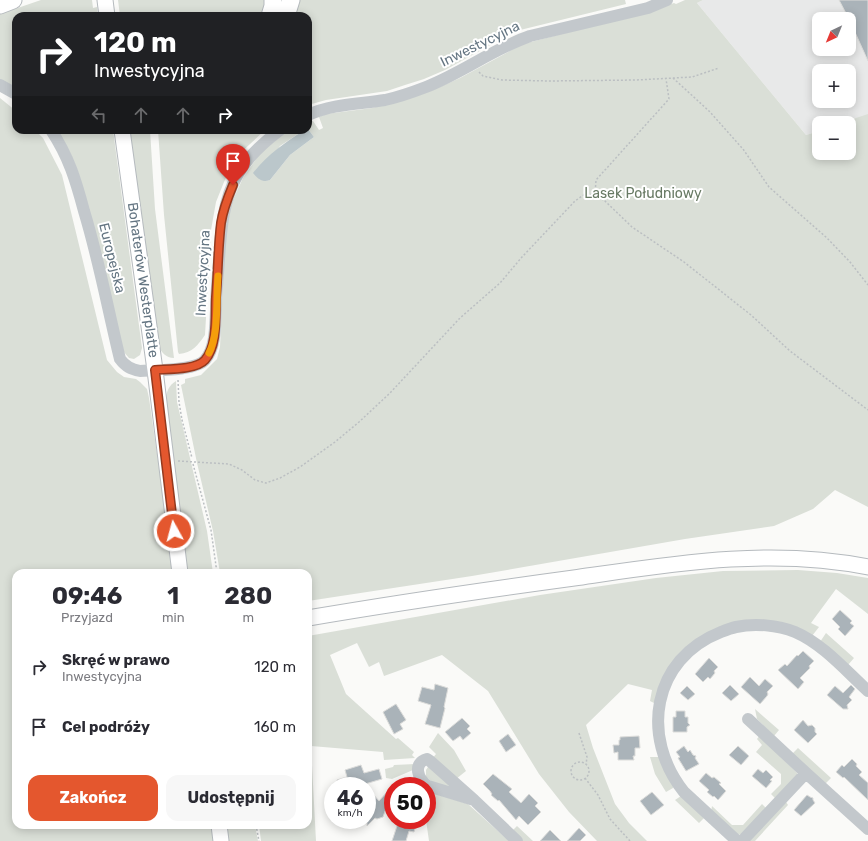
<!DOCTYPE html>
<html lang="pl">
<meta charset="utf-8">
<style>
body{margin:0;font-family:Rubik,sans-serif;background:#f7f7f7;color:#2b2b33;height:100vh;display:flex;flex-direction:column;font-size:15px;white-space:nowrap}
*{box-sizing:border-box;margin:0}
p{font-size:13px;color:#7c7c81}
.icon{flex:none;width:22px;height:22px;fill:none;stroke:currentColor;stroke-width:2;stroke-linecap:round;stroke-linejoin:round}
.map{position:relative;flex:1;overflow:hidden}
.sheet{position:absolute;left:12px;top:569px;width:300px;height:260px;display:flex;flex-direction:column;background:#fff;border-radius:12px;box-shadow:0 2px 10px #0003}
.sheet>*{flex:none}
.hud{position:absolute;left:12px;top:12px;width:300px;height:122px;border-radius:12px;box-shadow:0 2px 10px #0003;background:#202124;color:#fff;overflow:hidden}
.needle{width:26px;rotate:223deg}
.buttons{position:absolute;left:812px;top:12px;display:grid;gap:8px}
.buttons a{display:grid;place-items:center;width:44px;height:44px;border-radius:8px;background:#fff;box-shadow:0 2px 10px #0003;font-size:20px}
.speed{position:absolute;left:324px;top:777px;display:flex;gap:8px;font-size:20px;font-weight:700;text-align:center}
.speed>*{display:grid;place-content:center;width:52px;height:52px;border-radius:50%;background:#fff;box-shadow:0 2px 10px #0003;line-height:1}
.speed small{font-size:10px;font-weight:400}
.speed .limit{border:6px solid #d22;background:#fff;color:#111}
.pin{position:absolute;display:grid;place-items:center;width:34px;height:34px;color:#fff;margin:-41px -17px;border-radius:50% 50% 50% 0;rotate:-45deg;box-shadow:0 0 4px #0007}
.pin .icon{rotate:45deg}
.me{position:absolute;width:44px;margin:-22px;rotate:353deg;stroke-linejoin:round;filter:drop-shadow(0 0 3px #0008)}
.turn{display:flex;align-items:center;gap:14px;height:84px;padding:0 16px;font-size:18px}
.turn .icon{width:52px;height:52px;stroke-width:2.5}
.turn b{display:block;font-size:28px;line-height:34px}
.lanes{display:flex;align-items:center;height:38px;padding:0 16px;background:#0003;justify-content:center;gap:20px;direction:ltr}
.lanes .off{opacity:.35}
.eta{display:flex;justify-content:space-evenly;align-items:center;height:68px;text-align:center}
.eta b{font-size:24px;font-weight:700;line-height:28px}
.primary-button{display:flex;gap:8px;margin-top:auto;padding:8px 16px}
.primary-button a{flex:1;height:46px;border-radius:12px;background:#e4572e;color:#fff;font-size:16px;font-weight:700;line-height:46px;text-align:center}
.primary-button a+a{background:#f7f7f7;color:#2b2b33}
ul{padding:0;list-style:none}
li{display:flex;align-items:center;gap:12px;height:60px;padding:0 16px}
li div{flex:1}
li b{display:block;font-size:15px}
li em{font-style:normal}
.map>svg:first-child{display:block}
</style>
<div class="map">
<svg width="868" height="841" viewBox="0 0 868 841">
<rect width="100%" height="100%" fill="#fafaf8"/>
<path fill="#e8e9e9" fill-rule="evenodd" d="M703,0H868V115L845,123H819V131L806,135L697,3ZM819,19H849V49H819ZM819,71H849V101H819Z"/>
<path fill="#dadfd7" d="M41,0H92L93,8L97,7L98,16H16V88L0,80V14Z
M118,0H266L263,16H120Z
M297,0H625L626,4L516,31L445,70L424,79L405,85L387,91L326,100L308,105V16H292Z
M685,0H703L697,3L806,135L819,131V153H849V123H841L868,114V507L835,490L813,509L774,526L685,539L472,576L308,601V573H220L213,531L197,463L181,385L185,383V379L201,375L217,359L220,347L225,240L231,204L243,178L261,152L289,130H304L280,146L259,179L266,181L270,180L290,155L314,137L308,129V120L313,121L319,130L323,128L319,117L326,114L372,108L433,90L460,78L523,44L650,11L674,3L676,4Z
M0,98L16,111V130H35L43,138L62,175L107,360L117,372L124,377L136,379L140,382L147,389L149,398L174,573H16V825H215L217,841H0Z
M57,130H113L142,348L140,355L134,359L129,358L123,351C114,315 105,278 96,241C87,203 80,163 57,130Z
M130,130H150L155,209L174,358C166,358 161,352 158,345Z
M158,130H265L236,157L224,182L216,202L211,230L205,335C198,345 192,353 179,354L178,352L164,215Z
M176,381L177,402L207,531L213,573H186L176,481L166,400C166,392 169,385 176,381Z
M798,570L837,573L868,578V614L836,589L811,623L819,627L812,636L791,625L704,635L656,704L650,701L652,690L628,684L586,725L593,748L615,804L629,823L647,841H597L569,812L539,774L488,691L442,655L384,676L379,662L369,667L357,643L330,655L346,694L396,739L398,738L414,752L412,755L415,758L384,760L383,752L311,746L316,841H261L259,825H308V636L540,595L656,578L723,571Z
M826,633L854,658L848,665L820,642Z
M755,709L779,730L774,736L757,719Z
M438,733L454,750L466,771L456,779L432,759L436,754L429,747Z
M760,735L798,774L777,800L771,794L781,784V774L756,752L762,745L757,739Z
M798,748L831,778L825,784L792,754Z
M650,757H660L674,785L673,788L666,792L655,774Z
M415,764L413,770L392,779L386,778L385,769L393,767L394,765Z
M428,767H430L459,790L438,786L426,777V770Z
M433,793L468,804L509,841H429L426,820L427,795L433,796Z
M681,796L705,817L699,823L675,800Z
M786,802L788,805L755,841H748Z
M762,804L766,808L742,834L738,835L711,812L712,806L732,825H743Z
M225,825H255L258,841H228Z
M517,826L533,841H523L512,831Z"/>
<path fill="#bbc7cb" d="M308,129L314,137L290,155L270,180C263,183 258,179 253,173C268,154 285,143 304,130H308Z"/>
<path fill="#aab3b9" stroke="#dcdcda" d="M839,0H868V61L849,19Z
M840,610L852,621L850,623L854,626L845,636L838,629L840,627L832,619Z
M803,651L814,661L809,666L810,668L800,678L804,682L798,689L778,670L785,664L787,666L797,655L798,656Z
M709,658L718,667L714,671L715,673L710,679L708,677L703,682L695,674Z
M750,677L759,686L765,679L773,686L767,692L768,694L767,696L760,704L741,687Z
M435,684L448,688L444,707L445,708L440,728L425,724L431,705L418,701L422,687L434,690Z
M730,685L739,694L731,701L722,693Z
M851,685L855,689L849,697L852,700L847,705L848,709H843L827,695L835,686L843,693Z
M687,686L695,694L688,700L680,693Z
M396,704L406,720L400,724L403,729L394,734L383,712Z
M676,711H685V717H688V723L690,725L687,727V732H673V717H676Z
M462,718L470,726L467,729L471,733L463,740L460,736L453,741L445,732Z
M803,720L808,726L812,725L815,728V732L817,734L808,743L794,730Z
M508,734L516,745L506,752L499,741Z
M639,736L640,748H635V756H633L634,760H618V752L614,753L613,745H619V740H620V737Z
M684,746L688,752L690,750L693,755L696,756L695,758L699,764L686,771L678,758L680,757L676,752Z
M738,746L749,756L741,765L729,755Z
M852,759L857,764L856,766L862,772L859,775L868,783V800L844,777L843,778L836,772L842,765L844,767Z
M361,765L364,773L379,769L382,779L358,786H338L337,780L347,777L345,770Z
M758,769L763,773L766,770L773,777L770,780L772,781L766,788L752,776Z
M706,773L712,778L714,777L721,783L719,784L726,791L718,800L714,796L713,797L707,792L709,790L699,781Z
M493,774L512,789L509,792L521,803L529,794L538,803L535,806L541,812L528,825L519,816L516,820L499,800L498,801L491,795L492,794L490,791L483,784Z
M388,791L393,796V802L385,811L383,817L377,819L375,818L367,826V798L372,793L379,801Z
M652,792L664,805L651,815L640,801Z
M807,795L810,797L813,798V800L815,803L801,816L794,810Z
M399,820H417L414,832L409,831L406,841H392Z
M579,828L586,835L580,841H567Z
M550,830L561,841H540Z"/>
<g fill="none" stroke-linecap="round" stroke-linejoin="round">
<g stroke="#b5babe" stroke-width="17">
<path id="major" d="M105,0L107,16
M122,130L155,370L180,573
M308,618C396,603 485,590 574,578C671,564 771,547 868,567
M219,825L221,841"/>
</g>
<g stroke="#b4b9bd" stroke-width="19">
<path id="highway" d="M0,5L13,0
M270,16L273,6V0
M286,16L291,0"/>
</g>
<path stroke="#bbbfc2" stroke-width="1.5" stroke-dasharray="2 2" stroke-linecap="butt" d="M479,72L483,76L502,80L549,81L636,80L692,77L719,68
M673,78L709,111L743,149L769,187L827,238L850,262L868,285
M595,195L596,180L669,99L666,79
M178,380L179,402L182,420L192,458
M178,461L229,464L242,470L255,480L266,483L280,478L300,467L335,442L359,422L390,393L460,318L500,283L522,257L575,201L585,194L595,195L605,201L632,227L684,262L751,315L790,351L868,410
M193,464L211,530L217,573
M579,733L587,757L586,765
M571 771a9 9 0 1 1 18 0a9 9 0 1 1-18 0Z
M585,778L598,795L610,819L630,841
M256,825L259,841"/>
<path stroke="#c3c8cc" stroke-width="12" d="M0,85L16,94
M308,115C332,104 360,104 385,100C399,97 413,92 426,87C462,73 493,49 530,36L627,13L648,8L667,0
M51,130C69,157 76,181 84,211C99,260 108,310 120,359C126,367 131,369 140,371C156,370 195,371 205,360C216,347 215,326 216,310C216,293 218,276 219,259C221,229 223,200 238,174C248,156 264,142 280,130
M748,719L806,773
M474,800L428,786C418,780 412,763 427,759L430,761L474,800L517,841
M737,841L684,792C640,737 652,659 721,632C726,630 731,628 736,627C754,623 778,625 795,632C823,644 846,671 868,691
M742,841L806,773L868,829"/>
<use href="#major" stroke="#fff" stroke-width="15"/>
<use href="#highway" stroke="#fff" stroke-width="17"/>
</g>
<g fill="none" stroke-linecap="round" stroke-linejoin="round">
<g stroke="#94391e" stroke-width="10">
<path id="route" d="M174,531L155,370C168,369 196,370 205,360C218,345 215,316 216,297C218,273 218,247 221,223C223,210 228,197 233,185"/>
</g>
<use href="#route" stroke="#e4572e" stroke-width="7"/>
<path stroke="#f59e0b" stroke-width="7" d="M209,353C219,335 216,298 218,276"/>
</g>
<g text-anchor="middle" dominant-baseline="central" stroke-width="4" stroke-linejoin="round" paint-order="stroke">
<g font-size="14" fill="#657683" stroke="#fff">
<text transform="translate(480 44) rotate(-26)">Inwestycyjna</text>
<text transform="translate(112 258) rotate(76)">Europejska</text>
<text transform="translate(203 273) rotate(-87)">Inwestycyjna</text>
<text transform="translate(143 280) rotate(82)">Bohaterów Westerplatte</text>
</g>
<g font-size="14" fill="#687a64" stroke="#fff">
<text x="643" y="193">Lasek Południowy</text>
</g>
</g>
</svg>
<div class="buttons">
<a><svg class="needle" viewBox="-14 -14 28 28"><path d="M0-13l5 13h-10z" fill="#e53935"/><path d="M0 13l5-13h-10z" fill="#7c7c81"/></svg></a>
<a>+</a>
<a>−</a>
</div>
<div class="speed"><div>46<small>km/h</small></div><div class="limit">50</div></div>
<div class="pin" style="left:233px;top:185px;background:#d93025"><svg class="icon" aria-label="arrive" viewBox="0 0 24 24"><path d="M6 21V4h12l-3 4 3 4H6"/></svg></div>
<svg class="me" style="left:174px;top:531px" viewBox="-20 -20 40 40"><circle r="17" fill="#e4572e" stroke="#fff" stroke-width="3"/><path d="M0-11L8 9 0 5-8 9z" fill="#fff"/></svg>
<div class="hud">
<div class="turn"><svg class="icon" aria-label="right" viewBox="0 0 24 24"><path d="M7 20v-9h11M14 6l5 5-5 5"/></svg><div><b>120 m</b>Inwestycyjna</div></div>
<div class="lanes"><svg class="icon off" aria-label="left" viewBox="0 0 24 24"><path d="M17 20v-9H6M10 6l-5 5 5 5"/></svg><svg class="icon off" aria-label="ahead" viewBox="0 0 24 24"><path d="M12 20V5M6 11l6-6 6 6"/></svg><svg class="icon off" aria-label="ahead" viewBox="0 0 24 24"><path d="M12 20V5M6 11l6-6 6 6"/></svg><svg class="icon" aria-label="right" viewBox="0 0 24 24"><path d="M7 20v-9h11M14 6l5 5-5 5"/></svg></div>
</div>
<section class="sheet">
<div class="eta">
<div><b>09:46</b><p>Przyjazd</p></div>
<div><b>1</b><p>min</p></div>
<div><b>280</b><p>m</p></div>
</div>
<ul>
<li><svg class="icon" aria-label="right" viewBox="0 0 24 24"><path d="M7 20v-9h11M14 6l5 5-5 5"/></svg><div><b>Skręć w prawo</b><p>Inwestycyjna</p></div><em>120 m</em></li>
<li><svg class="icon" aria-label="arrive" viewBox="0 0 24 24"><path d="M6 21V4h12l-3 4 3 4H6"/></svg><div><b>Cel podróży</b></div><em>160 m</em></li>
</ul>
<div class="primary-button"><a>Zakończ</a><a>Udostępnij</a></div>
</section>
</div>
